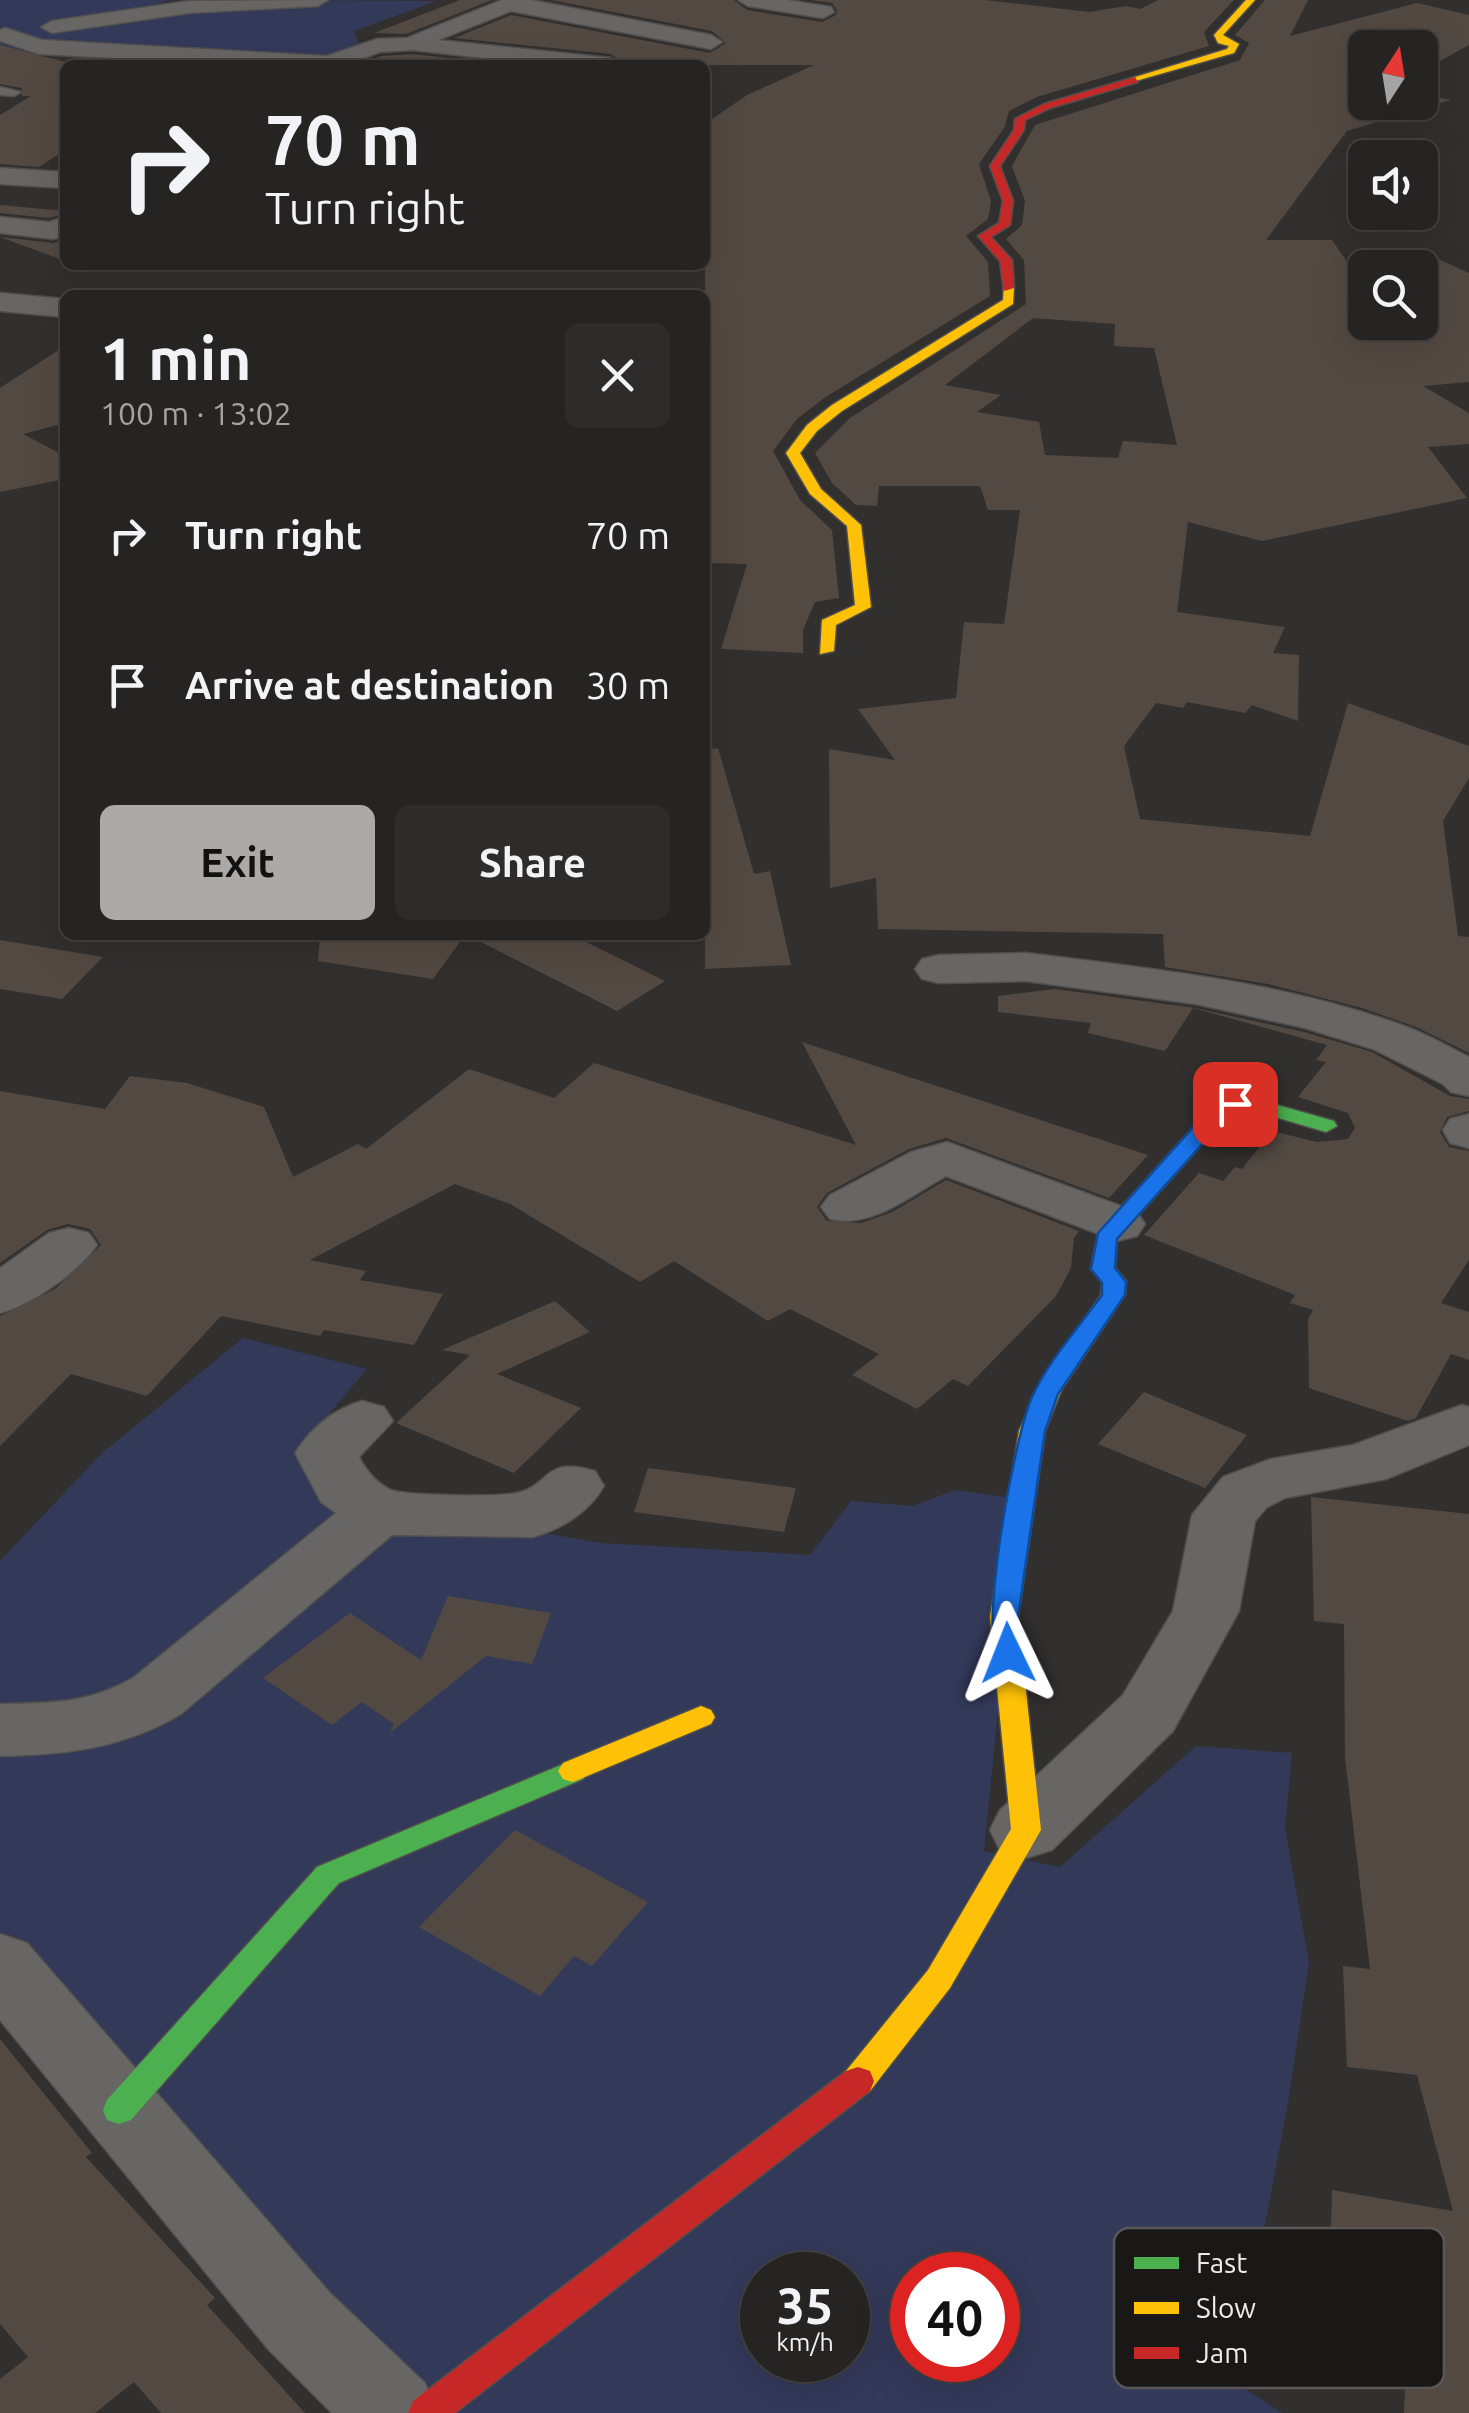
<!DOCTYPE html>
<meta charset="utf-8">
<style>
body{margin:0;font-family:Ubuntu,sans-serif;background:#2e2c2a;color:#f1f3f6;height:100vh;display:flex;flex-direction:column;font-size:38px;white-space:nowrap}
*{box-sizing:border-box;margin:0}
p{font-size:32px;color:#a4a4a5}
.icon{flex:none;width:55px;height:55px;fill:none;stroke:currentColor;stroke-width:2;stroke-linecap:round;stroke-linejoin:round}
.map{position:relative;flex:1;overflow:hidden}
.drawer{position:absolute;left:60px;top:290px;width:650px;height:650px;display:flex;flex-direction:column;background:#262422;border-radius:15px;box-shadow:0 10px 40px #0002,0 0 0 2px #424140}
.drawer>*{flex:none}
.top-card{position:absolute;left:60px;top:60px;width:650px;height:210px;border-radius:15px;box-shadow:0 10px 40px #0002,0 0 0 2px #424140;background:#262422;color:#f1f3f6;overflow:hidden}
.needle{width:65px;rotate:12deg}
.buttons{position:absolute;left:1348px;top:30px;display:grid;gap:20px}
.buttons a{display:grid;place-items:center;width:90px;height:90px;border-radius:15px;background:#262422;box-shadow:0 10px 40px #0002,0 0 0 2px #424140;font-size:50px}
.speed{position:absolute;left:740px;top:2252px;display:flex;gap:20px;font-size:50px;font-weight:700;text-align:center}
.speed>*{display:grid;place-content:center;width:130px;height:130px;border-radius:50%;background:#262422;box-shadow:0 10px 40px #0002,0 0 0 2px #424140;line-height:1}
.speed small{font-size:25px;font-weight:400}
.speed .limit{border:15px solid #d22;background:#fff;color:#111}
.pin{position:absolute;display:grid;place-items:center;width:85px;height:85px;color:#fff;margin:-42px;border-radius:20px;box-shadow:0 5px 15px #0006}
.me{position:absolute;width:110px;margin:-55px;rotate:358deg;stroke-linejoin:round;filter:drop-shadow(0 0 8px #0008)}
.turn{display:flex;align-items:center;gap:35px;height:210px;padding:0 40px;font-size:45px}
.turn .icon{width:130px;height:130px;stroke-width:2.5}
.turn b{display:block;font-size:70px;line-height:85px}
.round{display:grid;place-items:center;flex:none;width:105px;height:105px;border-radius:15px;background:#2e2c2a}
.headline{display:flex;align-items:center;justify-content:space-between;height:170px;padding:0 40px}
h1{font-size:60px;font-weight:700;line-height:75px}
.primary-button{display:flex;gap:20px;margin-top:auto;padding:20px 40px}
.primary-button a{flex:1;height:115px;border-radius:15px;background:#acaaa8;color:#111;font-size:40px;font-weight:700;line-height:115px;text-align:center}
.primary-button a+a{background:#2e2c2a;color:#f1f3f6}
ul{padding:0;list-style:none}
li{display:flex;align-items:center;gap:30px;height:150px;padding:0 40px}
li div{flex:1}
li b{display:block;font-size:38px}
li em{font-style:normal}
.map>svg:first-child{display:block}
</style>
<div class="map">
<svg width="1469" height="2413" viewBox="0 0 1469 2413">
<rect width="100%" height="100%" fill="#32302e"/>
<path fill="#333959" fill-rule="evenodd" d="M0,0H170L140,9L283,0L437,1L354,31L358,42L387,43L328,63L39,47L0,65Z
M243,1338L367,1369L313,1433L378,1491L436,1514L601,1543L810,1555L851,1501L913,1506L955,1490L1019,1499L984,1851L1060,1867L1196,1746L1292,1753L1285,1828L1309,1963L1287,2109L1235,2382L1282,2413H393L0,1965V1561L102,1453ZM762,2275H848V2360H762ZM912,2275H998V2360H912Z"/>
<path fill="#524942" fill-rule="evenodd" d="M460,0H492L406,34L374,33Z
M551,0H734L747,10L822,22L836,15L837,10L832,3L811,0H985L1089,12L1126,6L1140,9L1158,0H1234L1204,32L1209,46L1037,97L1009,111L1004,128L979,164L991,201L988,219L966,236L988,262L990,296L824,398L797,419L773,451L800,500L832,530L839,598L815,602L803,630V653L721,649L747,564L705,563V124L747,95L814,65H626L611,54L454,38L511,15L710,53L726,43L712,31Z
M1265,0H1308L1290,36L1417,3L1469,15V45L1420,72V48H1365V102H1420V94L1451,100L1347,131L1266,240H1332L1348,263L1423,252L1469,273V382L1423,386L1469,413V444L1428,447L1467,498L1262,541L1188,522L1177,612L1285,627L1273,653L1299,655L1298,721L1252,705L1245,713L1187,702L1183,708L1156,703L1124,746L1140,819L1310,836L1348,703L1469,746V778L1443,821L1458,936L1469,937V1053L1416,1027L1362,1008L1268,984L1165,967L1163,934L878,929L876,878L830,888L829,749L895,760L858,709L956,698L964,622L1004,624L1020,510H988L980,486H879L877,506L856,505L832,483L815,453L850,418L1026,304L1024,260L1006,239L1022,225L1025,201L1012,166L1035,125L1240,60L1249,43L1235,35ZM1365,268H1420V322H1365ZM1033,318L1115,324L1114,346L1154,348L1177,445L1123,441L1118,458L1045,455L1039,422L977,412L1001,395L945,385Z
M0,45L77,65H65V150L39,167L0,164V115L31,96H22V88L0,84Z
M412,54L512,65H356L381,56Z
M0,205L65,211V214L49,218L0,213Z
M0,237L53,243L65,240V261Z
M65,346V423L23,434L65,456V479L0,492V388Z
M718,748L754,874L770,871L791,965L705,969V750Z
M320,935H465L433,979L318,961Z
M467,935H572L665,981L617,1011Z
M0,940L103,957L62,999L0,989Z
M1055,989L1195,1008L1304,1032L1372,1052L1450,1096L1469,1099V1111L1447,1117L1440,1132L1449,1147L1469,1151V1260L1441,1303L1469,1312V1360L1451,1354L1416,1418L1408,1421L1309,1388L1308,1319L1313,1310L1290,1303L1295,1295L1144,1235L1199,1173L1223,1181L1235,1167L1242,1169L1272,1131L1317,1142L1348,1139L1355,1128L1348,1113L1298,1097L1326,1062L1316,1060L1327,1045L1193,1008L1165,1051L1088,1033L1091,1023L998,1012V996Z
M802,1042L1148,1155L1109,1198L946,1138L909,1149L827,1193L817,1207L827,1221L861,1223L892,1212L946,1180L1079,1231L1074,1238L1071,1268L1056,1296L968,1386L953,1379L917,1409L852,1375L879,1354L790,1309L768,1321L674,1261L640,1282L510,1204L455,1184L310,1260L366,1271L360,1280L443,1294L414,1345L324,1330L320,1336L221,1316L147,1396L71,1374L0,1446V1316L55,1289L101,1245L90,1229L68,1224L47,1230L0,1263V1091L105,1109L130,1076L187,1083L264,1107L293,1177L358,1144L366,1149L469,1069L554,1098L594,1063L856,1145Z
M555,1301L590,1332L497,1374L581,1408L514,1473L396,1423L470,1355L442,1350Z
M1144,1392L1247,1435L1205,1488L1098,1444Z
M648,1468L796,1488L784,1532L634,1512Z
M1311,1497L1469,1514V2413H1404L1409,2280L1330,2266L1332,2190L1453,2211L1417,2075L1347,2067L1343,1966L1370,1969L1345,1757L1344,1624L1314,1621Z
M448,1596L551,1613L532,1664L486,1656L390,1733L394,1724L362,1702L332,1725L263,1678L350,1613L421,1660Z
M515,1830L648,1902L592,1966L574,1956L540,1996L419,1927Z
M0,2039L92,2153L86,2157L215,2298L207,2305L305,2413H161L134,2382L95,2413H0V2379L28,2357L0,2324Z"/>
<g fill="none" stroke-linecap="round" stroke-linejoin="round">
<g stroke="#504f4d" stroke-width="3">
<path id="lane" d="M0,87L21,92L14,96L0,95Z"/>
</g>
<g stroke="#504f4d" stroke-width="3">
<path id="street" d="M328,0L318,6L189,13L52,33L41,27L52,21L189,1Z
M502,0H531L711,35L722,42L711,49L511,11L438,40L611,58L622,65H546L412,50L380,52L345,65H242L39,54L0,41V30L5,28L42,40L327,56L377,39L407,38Z
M738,0H787L831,7L834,12L823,18L748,6Z
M0,168L65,172V188L0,184Z
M0,217L49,222L65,217V236L53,239L0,233Z
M0,293L65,299V317L0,311Z
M1026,953C1153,969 1286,982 1407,1027C1428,1035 1449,1047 1469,1057V1096L1451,1092L1443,1084L1373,1049L1305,1028L1196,1004L1026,981L939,983L922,979L915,969L922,959L939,955Z
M1469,1114V1148L1450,1143L1443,1130L1450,1119Z
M947,1142L1137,1212L1145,1224L1137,1236L1117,1241L946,1176C910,1196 871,1229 830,1219L821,1207L830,1195L911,1152Z
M69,1228L89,1233L97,1245C77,1273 33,1304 0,1313V1268L49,1233Z
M362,1401L384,1407L393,1421L359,1457C367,1472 376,1483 391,1490C405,1496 501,1497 517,1493C552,1485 542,1456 595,1471L604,1486C589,1512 562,1529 533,1537L392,1535L181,1714C124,1748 66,1755 0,1756V1704C51,1703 87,1704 133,1678L336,1513L321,1502L295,1453C311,1428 334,1409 362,1401Z
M1462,1405L1469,1407V1445L1386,1479L1285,1498L1267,1507L1255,1521L1239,1611L1173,1731L1052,1850L1026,1858L1000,1850L990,1830L1000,1810L1123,1695L1173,1611L1192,1515L1223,1477L1271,1459L1353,1445Z
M0,1934L27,1943L330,2293L425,2383L438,2413H332L268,2349L0,2020Z"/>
</g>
<g stroke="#504f4d" stroke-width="3">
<path id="fast" d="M1259,1100L1334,1121L1337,1126L1326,1132L1258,1112L1230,1113L1117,1239L1115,1268L1126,1281L1125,1295L1060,1392H1042L1039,1386L1101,1295L1102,1282L1091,1269L1098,1233L1216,1102Z
M573,1760L583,1763L588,1771L583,1779L339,1883L131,2120L119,2124L107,2120L103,2110L107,2100L317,1867Z"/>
</g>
<g stroke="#504f4d" stroke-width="3">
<path id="slow" d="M1246,0H1255L1223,35L1239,44L1234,53L1132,82V78L1227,49L1229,46L1218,43L1214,35Z
M1004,285L1014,288L1013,304L842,411L817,431L800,453L821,489L861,525L871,607L836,625L834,651L820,654L822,620L855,605L847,526L810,494L786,453L807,425L832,405L1003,300Z
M1051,1378L1063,1386L1045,1431L1018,1617L1041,1830L950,1988L870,2091L858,2095L846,2091L842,2081L846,2071L928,1970L1011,1829L990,1617L1019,1431L1039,1386Z
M701,1706L711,1710L715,1717L711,1724L573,1782L563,1779L558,1771L563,1763Z"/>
</g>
<g stroke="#504f4d" stroke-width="3">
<path id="jam" d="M1135,77L1138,82L1050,108L1025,120L1024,130L1000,166L1013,201L1010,225L991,237L1012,260L1014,288L1004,291L1000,261L978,236L999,223L1003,201L990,166L1014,130L1015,119L1044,104Z
M858,2067L870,2071L874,2081L870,2091L455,2413H408L413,2401L846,2071Z"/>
</g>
<use href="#lane" fill="#686665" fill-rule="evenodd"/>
<use href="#street" fill="#686665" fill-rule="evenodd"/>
<use href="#fast" fill="#4caf50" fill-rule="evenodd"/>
<use href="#slow" fill="#ffc107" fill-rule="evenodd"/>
<use href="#jam" fill="#c62828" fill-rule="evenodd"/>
</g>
<path fill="#1a73e8" stroke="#114b97" stroke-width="2.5" d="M1235,1098L1243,1099L1246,1104L1243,1109L1231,1112L1117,1239L1115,1268L1126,1282L1125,1295L1058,1394L1045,1431L1018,1617L1022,1653L1018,1660H998C979,1627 1015,1435 1032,1397C1048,1361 1079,1327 1102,1295V1283L1091,1269L1098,1233L1216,1102Z"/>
<rect x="1114" y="2228" width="330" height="160" rx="15" fill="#1a1817" stroke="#5a5756" stroke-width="2.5"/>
<rect x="1134" y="2257" width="45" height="12" fill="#4caf50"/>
<rect x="1134" y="2302" width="45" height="12" fill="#ffc107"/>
<rect x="1134" y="2347" width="45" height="12" fill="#c62828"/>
<g font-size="28" fill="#eeebea">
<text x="1196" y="2273">Fast</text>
<text x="1196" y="2318">Slow</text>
<text x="1196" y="2363">Jam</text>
</g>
</svg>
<div class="buttons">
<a><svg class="needle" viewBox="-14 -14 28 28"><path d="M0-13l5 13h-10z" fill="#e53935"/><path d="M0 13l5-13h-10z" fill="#a4a4a5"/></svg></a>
<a><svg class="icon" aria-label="sound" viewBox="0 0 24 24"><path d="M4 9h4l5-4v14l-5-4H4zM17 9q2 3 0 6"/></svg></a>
<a><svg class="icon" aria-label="search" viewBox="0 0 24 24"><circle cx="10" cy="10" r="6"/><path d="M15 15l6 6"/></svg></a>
</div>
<div class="speed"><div>35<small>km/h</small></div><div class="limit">40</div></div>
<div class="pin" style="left:1235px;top:1104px;background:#d93025"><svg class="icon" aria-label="arrive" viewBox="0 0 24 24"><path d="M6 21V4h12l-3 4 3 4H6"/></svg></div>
<svg class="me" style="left:1008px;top:1653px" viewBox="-20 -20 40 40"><path d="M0-17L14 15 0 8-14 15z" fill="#1a73e8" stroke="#fff" stroke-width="4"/></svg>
<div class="top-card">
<div class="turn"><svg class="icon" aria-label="right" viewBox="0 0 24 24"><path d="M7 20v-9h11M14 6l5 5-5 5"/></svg><div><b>70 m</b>Turn right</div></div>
</div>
<section class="drawer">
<div class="headline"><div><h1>1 min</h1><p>100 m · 13:02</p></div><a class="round"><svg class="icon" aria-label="close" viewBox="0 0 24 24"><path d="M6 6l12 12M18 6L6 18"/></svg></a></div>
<ul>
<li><svg class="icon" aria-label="right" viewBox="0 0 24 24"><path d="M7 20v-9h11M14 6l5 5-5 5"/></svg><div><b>Turn right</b></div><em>70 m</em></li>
<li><svg class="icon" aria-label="arrive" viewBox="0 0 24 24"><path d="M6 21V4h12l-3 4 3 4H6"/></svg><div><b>Arrive at destination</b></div><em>30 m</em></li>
</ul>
<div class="primary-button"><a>Exit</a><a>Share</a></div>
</section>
</div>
